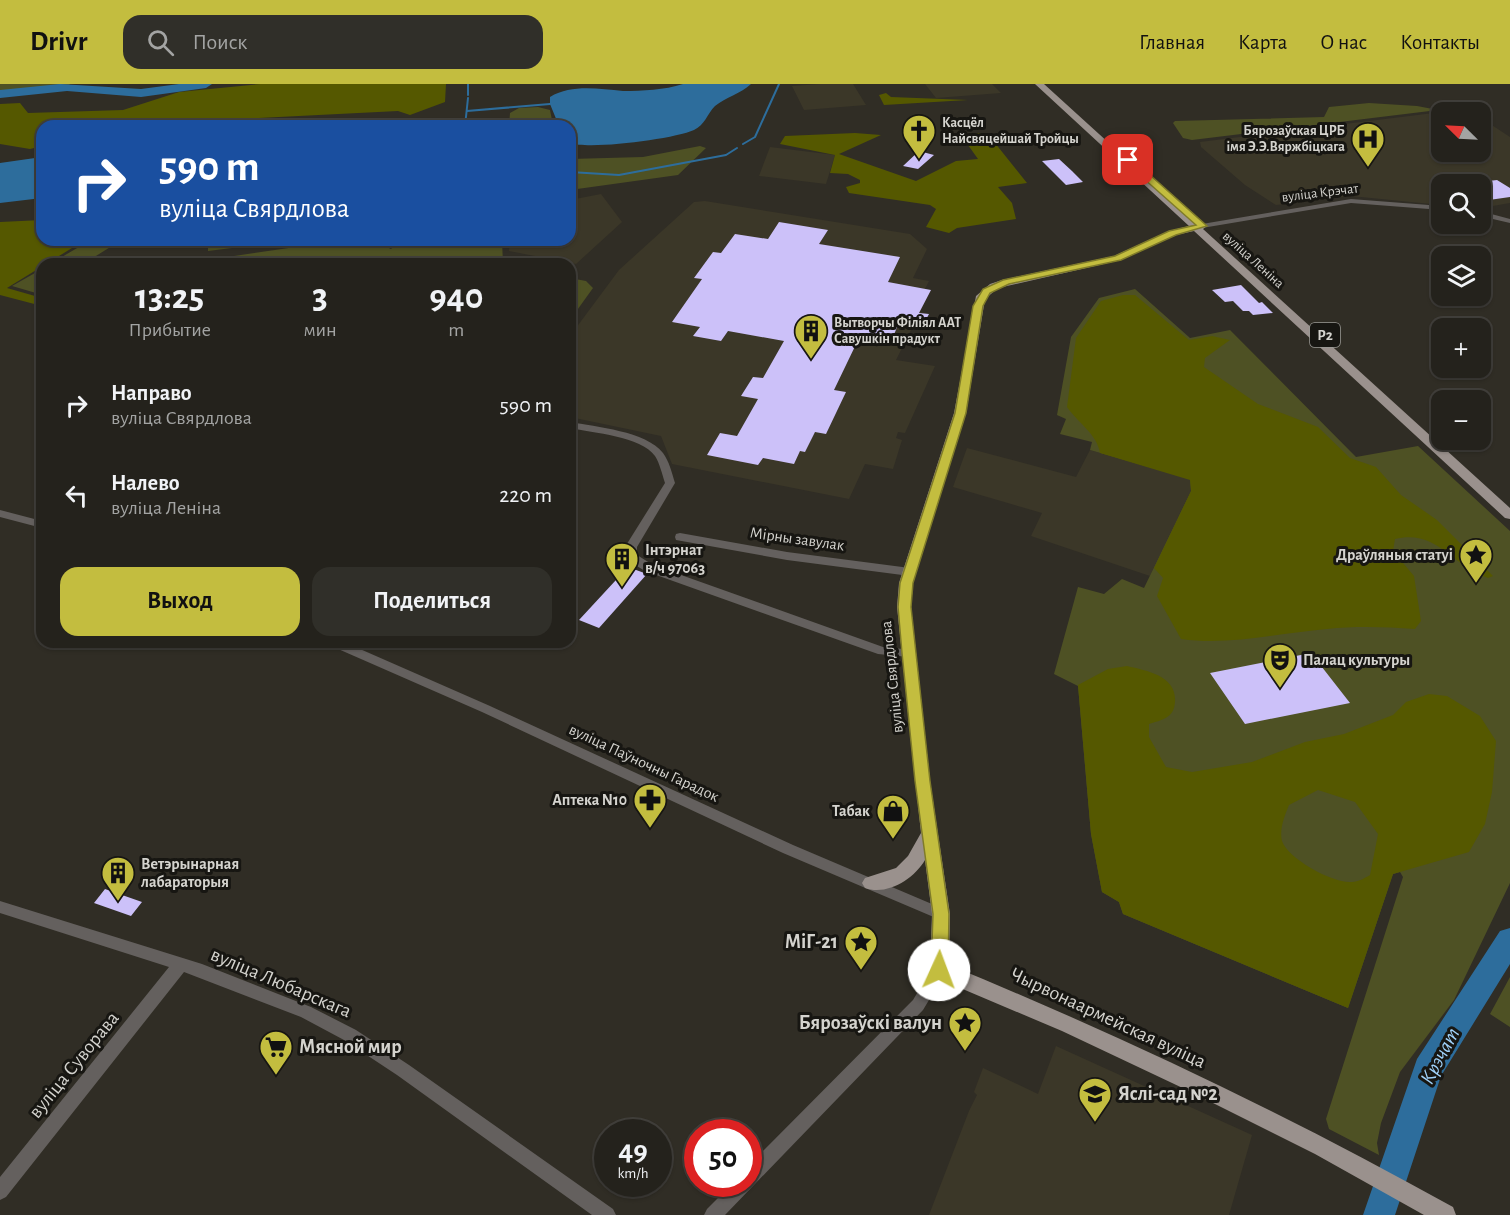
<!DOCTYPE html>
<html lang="ru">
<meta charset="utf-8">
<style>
body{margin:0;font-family:"Alegreya Sans",sans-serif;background:#302f29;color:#f1f3f6;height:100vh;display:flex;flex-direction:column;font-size:22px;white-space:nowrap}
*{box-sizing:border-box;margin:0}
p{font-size:20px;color:#a3a4a3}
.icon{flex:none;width:33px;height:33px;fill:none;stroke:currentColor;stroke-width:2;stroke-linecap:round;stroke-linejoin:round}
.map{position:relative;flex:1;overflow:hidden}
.side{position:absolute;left:36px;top:174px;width:540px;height:390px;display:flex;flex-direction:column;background:#24221c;border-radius:18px;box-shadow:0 2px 4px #0004,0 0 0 2px #413f3b}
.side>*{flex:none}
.guide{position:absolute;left:36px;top:36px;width:540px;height:126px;border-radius:18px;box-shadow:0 2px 4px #0004,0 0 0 2px #413f3b;background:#1a4fa0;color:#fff;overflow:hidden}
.needle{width:39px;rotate:294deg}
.fabs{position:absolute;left:1431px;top:18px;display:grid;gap:12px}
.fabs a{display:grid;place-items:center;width:60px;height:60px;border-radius:12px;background:#24221c;box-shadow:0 2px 4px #0004,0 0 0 2px #413f3b;font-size:30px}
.speed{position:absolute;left:594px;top:1035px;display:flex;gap:12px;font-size:30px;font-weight:700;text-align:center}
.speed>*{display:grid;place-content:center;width:78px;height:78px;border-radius:50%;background:#24221c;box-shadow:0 2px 4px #0004,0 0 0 2px #413f3b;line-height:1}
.speed small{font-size:15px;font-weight:400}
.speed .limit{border:9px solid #d22;background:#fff;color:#111}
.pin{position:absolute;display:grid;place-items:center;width:51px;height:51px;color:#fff;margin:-26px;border-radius:12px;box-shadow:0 3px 9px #0006}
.me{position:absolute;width:66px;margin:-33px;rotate:2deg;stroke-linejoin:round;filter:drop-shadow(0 0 4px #0008)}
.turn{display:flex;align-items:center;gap:21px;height:126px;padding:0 24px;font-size:27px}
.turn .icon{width:78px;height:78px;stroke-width:2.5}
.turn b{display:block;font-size:42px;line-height:51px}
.eta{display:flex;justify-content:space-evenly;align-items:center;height:102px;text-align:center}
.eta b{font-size:36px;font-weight:700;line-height:42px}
.action{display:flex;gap:12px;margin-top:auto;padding:12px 24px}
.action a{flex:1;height:69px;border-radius:18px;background:#c3bd3f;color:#111;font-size:24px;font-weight:700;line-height:69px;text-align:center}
.action a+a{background:#302f29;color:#f1f3f6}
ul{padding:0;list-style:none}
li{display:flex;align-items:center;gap:18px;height:90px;padding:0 24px}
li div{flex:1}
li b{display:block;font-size:22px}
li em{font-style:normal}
header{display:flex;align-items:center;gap:36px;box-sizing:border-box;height:84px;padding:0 30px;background:#c3bd3f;color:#111}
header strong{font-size:28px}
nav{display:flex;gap:33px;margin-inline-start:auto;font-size:21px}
.search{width:420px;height:54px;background:#302f29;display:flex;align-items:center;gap:15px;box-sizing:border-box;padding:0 21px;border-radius:18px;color:#a3a4a3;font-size:22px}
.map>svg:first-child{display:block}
</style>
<header>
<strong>Drivr</strong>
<div class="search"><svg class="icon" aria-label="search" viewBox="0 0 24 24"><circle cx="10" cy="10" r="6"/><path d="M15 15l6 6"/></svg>Поиск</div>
<nav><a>Главная</a><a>Карта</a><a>О нас</a><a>Контакты</a></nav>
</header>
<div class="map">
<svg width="1510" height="1131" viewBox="0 0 1510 1131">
<rect width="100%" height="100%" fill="#302d25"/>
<path fill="#3b3728" d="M820,0H853L866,21L804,26L792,2Z
M925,0H992L1001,9L936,14Z
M1466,25L1471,28H1442V68H1480L1481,34L1510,53V119L1481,124L1480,100H1442L1441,121L1351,112L1276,121L1245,101L1201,63L1200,58Z
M770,63L835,71L826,100L759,92Z
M601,110L622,138L576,180L509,167L510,156H570V116Z
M705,117L910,150L927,165L913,194L929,197L925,205L931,206L920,228L929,230L922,243L913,242L896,276L935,282L905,349L898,348L896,354L902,356L893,385L865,380L849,415L672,380L661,352L570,333V252L619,186L694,118Z
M967,364L1076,393L1090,366L1190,395L1191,407L1150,492L1031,452L1042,429L953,403Z
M1056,962L1252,1051L1229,1131H929L969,1027L977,1011L974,1008L983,984L1038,1010Z"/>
<path fill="#4e5124" d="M0,0H70L67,3L0,10Z
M1369,19L1417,22L1438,26L1192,56L1183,54L1173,39L1175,37L1324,33L1329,23Z
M538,23L550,26L552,36L550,42H509L510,29L519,24Z
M700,62L706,64L678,91L570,106V75L643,73Z
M219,156H297L208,167V164Z
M344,156L376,158L391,165L400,156H502L503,180H179Z
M89,157L112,162L83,180H50Z
M42,185V205L36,209L12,202Z
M570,194L586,197L593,204L570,236Z
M1135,205L1190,254L1230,246L1356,373L1418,362L1510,447V799L1454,916L1400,988L1381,1039L1377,1059L1379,1071L1329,1045L1326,1035L1403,793L1400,788L1393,790L1348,924L1123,830L1119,818L1102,808L1091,750L1078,602L1054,590L1078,503L1104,510L1122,495L1144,504L1191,407L1190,395L1090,366L1092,358L1060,350L1066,335L1057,331L1071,253L1099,214Z
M1510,893V943L1490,930Z"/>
<path fill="#555800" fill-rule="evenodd" d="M260,0H446L445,18L410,31L398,27L104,42H42V62L30,65L0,60V20L20,19L28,29L123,26L179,8Z
M886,9L891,13L968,16L884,21L879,11Z
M855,49L881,51L839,70L916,97L956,77L978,75L963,54L967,50L987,49L1027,99L998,103L1012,119L1016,135L957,144L949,149L926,143L936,125L930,121L849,109L846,103L860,99V96L848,90L830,89L835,71L780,60L785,52Z
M42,136V156H85L7,204L42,214V222L0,211V138Z
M1123,211H1135L1189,256L1212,252L1230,256L1205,274L1204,283L1258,320L1318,343L1350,374L1376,383L1401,411L1437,436L1493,492L1488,494C1452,482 1437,445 1395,455L1393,467L1414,492L1421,537L1415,545C1386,543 1356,542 1327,545C1279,549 1229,562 1181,555L1157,512L1163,494L1154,484L1191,407L1190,396L1100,369C1097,350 1078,339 1067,323L1076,254L1101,217Z
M1127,582C1148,587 1177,592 1175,618C1174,634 1162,636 1149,640V653L1166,683L1192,688L1252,678L1305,658L1344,650L1393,631L1406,618L1429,610L1447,612L1480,632L1496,657L1492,708L1485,740L1469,768L1393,790L1348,924L1123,830L1119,818L1102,808L1091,750L1078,601L1108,585ZM1318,706L1355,718L1378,750L1370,791C1365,794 1358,798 1352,798C1334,800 1288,775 1282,757C1279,745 1285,731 1289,721Z"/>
<path fill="#2d6d9c" d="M683,0H751C740,10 726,13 715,22C707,30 705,41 694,46C674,55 590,66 570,59V42H559L550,20V13C572,0 598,5 623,7C643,7 664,6 683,0Z
M42,73V114L0,119V79Z"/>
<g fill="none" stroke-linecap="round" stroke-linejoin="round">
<path stroke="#2d6d9c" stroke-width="2" d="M468,0V11
M467,27L550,20
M465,42L468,14
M743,60L755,53L779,0
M570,88L619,91L726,71L737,64"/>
<path fill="#2d6d9c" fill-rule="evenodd" d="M60,0L141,5L179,0H212L206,4L141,13L67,7L0,14V6Z
M1510,844V880L1441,992L1395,1131H1363L1417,975L1500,847Z"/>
</g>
<path fill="#ccc1f9" d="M919,67L934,71L918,85L903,82Z
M1059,75L1072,87L1083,98L1066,101L1042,77Z
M1497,96L1510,104V113L1489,116L1480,110V98Z
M779,138L828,146L819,160L900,173L888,198L931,206L919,229L929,230L922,243L898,241L890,260L859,254L834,306L846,308L826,350L815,348L805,368L800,367L794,380L763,374L758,381L707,371L720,349L737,352L758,315L741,312L753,293L763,294L784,257L728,247L721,257L693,252L700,243L672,238L702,195L694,194L713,168L721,169L735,150L768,155Z
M1241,201L1259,219L1262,218L1273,229L1253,231L1249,227H1243L1233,217L1225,218L1212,206Z
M628,483L647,490L599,544L579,536Z
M1311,569L1350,619L1245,640L1210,589Z
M105,805L142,818L131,832L94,819Z"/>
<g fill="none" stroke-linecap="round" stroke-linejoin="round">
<path fill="#64605e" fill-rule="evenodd" d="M1351,115L1442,122V126L1351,119L1202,144L1198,142L1202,140Z
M1480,127L1510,135V139L1480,132Z
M570,338C596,343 646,347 663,369C669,377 672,389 675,399L637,463V471L653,481L883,563L913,566L915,569L913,572L909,573L878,570L645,487L627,476L625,463L665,399C662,390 660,380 655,372C641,352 593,349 570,344Z
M0,426L42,437V444L0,433Z
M680,449L787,468L910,484L916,488L910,492L787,476L676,456L675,453L676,450Z
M327,558H344L490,622L793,761L946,826L948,830L946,834L941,836L936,834L783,769L482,628L329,561Z
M0,817L202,880L311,923L356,946L409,981L613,1125L616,1131H592L397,991L344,956L301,933L184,888L6,1113L0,1116V1093L169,883L0,829Z
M939,879L944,881L947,886L923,926L725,1131H704L707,1125L732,1100H748V1082L913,916L934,881Z"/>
<path fill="#9a918d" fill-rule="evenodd" d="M1035,0H1044L1198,140H1206L1207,142L1203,145L1510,424V435L1505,434L1194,147L1176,151L1121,176L998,204L985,215L966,329L913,499L911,523L930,697L950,830L949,881C1122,952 1290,1032 1453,1123L1456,1131H1424L1315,1070L1189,1007L1062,947L932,892L930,886L932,830L925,776C914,795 887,812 865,804L862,799L865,794L896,784L908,772L921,749L897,523L899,499L954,329L976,212L990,200L1002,196L1114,172L1169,147L1189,142Z"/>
</g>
<path fill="#c3bd3f" stroke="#7f7b29" stroke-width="1.5" d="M1125,74H1131L1207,142L1176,151L1121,176L1009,200L990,209L983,222L966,329L913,499L911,523L916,569L930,697L949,830L948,886L945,892L939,894L933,892L931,886L933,830L915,697L902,569L898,523L900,499L955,329L973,222L983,205L1003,196L1115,172L1169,147L1196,141L1125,78Z"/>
<defs>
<g id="church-pin" transform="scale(1.725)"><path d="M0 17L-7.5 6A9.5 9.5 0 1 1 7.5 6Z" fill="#c3bd3f" stroke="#171612"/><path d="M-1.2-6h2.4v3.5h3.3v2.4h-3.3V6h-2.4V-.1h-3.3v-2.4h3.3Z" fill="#111"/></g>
<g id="hospital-pin" transform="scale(1.725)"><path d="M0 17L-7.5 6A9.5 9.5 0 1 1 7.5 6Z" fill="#c3bd3f" stroke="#171612"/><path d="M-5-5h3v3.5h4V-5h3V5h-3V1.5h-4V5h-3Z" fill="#111"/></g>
<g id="building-pin" transform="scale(1.725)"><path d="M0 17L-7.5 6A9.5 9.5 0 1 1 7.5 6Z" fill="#c3bd3f" stroke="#171612"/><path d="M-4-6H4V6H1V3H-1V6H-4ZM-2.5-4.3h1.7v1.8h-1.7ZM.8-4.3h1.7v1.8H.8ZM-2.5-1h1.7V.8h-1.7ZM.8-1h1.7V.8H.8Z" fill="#111"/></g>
<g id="sight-pin" transform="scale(1.725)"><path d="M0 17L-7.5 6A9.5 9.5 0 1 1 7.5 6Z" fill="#c3bd3f" stroke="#171612"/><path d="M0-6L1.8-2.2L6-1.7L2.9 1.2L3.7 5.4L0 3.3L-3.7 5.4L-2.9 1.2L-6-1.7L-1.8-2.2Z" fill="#111"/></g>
<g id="theatre-pin" transform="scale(1.725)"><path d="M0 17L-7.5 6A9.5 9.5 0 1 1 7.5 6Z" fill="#c3bd3f" stroke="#171612"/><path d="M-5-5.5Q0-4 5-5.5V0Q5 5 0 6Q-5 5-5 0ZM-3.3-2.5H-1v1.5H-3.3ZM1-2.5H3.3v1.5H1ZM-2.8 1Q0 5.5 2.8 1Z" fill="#111"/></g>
<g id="pharmacy-pin" transform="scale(1.725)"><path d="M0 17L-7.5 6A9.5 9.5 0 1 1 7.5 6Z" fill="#c3bd3f" stroke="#171612"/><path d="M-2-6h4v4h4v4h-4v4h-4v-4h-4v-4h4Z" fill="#111"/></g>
<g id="shop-pin" transform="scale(1.725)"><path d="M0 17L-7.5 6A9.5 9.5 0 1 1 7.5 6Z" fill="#c3bd3f" stroke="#171612"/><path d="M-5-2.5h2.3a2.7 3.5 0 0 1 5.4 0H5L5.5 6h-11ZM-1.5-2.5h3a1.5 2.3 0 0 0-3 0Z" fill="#111"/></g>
<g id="supermarket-pin" transform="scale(1.725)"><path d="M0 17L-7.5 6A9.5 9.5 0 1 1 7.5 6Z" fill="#c3bd3f" stroke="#171612"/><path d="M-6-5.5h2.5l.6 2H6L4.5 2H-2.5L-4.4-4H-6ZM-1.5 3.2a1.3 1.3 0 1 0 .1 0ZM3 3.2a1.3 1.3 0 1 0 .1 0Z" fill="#111"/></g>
<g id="school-pin" transform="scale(1.725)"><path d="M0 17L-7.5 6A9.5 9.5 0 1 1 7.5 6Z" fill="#c3bd3f" stroke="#171612"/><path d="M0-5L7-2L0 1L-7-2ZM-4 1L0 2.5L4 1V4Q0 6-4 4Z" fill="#111"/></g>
</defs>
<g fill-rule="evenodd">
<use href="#church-pin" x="919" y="47"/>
<use href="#hospital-pin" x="1368" y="55"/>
<use href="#building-pin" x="811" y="247"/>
<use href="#sight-pin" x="1476" y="471"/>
<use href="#building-pin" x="622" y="475"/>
<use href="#theatre-pin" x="1280" y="576"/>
<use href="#pharmacy-pin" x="650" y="716"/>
<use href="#shop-pin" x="893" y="727"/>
<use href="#building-pin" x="118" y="789"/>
<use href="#sight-pin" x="861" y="858"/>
<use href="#sight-pin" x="965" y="939"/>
<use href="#supermarket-pin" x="276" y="963"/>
<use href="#school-pin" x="1095" y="1010"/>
</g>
<g text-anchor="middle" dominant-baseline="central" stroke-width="6" stroke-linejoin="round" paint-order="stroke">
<g font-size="14" font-weight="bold" fill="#d4d3ce" stroke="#171612" text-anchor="start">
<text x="942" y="39">Касцёл<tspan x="942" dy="16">Найсвяцейшай Тройцы</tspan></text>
<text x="1345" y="47" text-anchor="end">Бярозаўская ЦРБ<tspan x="1345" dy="16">імя Э.Э.Вяржбіцкага</tspan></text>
<text x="834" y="239">Вытворчы Філіял ААТ<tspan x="834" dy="16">Савушкін прадукт</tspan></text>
</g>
<g font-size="14" fill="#d4d3ce" stroke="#171612">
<text transform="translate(1320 109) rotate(-7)">вуліца Крэчат</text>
<text transform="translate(1253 176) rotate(42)">вуліца Леніна</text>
</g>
<rect fill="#171612" stroke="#9b9a96" stroke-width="1.5" x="1310" y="239" width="30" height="24" rx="4.5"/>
<g font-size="15" font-weight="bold" fill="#d4d3ce">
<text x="1325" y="251">Р2</text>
</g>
<g font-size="16" fill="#d4d3ce" stroke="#171612">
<text transform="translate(797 455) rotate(8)">Мірны завулак</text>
<text transform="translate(892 593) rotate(-96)">вуліца Свярдлова</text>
<text transform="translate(644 679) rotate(25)">вуліца Паўночны Гарадок</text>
</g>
<g font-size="16" font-weight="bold" fill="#d4d3ce" stroke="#171612" text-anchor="start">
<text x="645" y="466">Інтэрнат<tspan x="645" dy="18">в/ч 97063</tspan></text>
<text x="1453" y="471" text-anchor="end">Драўляныя статуі</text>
<text x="1303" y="576">Палац культуры</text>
<text x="627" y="716" text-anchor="end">Аптека N10</text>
<text x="870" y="727" text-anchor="end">Табак</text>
<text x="141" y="780">Ветэрынарная<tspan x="141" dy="18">лабараторыя</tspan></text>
</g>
<g font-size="20" font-weight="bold" fill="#d4d3ce" stroke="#171612" text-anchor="end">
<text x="838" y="858">МіГ-21</text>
<text x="942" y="939">Бярозаўскі валун</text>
<text x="299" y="963" text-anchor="start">Мясной мир</text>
<text x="1118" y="1010" text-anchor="start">Яслі-сад №2</text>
</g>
<g font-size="20" fill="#d4d3ce" stroke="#171612">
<text transform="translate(281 899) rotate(23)">вуліца Любарскага</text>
<text transform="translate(1108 934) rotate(25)">Чырвонаармейская вуліца</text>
<text transform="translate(74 981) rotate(-51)">вуліца Суворава</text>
</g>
<g font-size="21" font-style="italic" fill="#a0d2fa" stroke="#171612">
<text transform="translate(1440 972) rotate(-62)">Крэчат</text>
</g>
</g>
</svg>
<div class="fabs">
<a><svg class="needle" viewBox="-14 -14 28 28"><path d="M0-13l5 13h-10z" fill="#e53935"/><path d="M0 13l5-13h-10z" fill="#a3a4a3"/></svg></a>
<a><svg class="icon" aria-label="search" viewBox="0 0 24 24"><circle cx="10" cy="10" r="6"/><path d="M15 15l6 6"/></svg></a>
<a><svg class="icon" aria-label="layers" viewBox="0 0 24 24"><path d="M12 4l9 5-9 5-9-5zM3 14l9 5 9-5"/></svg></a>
<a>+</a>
<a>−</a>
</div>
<div class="speed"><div>49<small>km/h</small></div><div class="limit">50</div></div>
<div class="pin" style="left:1128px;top:76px;background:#d93025"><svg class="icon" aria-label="arrive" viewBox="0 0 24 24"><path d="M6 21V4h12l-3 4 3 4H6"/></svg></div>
<svg class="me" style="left:939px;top:886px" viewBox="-20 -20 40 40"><circle r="19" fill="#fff"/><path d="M0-13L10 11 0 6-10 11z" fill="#c3bd3f"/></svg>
<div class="guide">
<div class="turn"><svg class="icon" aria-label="right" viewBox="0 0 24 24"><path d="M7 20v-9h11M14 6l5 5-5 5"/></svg><div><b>590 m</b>вуліца Свярдлова</div></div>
</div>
<section class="side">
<div class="eta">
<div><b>13:25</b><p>Прибытие</p></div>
<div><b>3</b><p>мин</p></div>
<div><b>940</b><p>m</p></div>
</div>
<ul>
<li><svg class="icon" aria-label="right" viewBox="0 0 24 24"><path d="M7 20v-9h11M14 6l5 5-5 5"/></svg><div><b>Направо</b><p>вуліца Свярдлова</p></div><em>590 m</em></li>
<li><svg class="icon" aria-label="left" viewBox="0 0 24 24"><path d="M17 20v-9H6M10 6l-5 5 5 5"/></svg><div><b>Налево</b><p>вуліца Леніна</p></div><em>220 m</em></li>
</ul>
<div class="action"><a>Выход</a><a>Поделиться</a></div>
</section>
</div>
